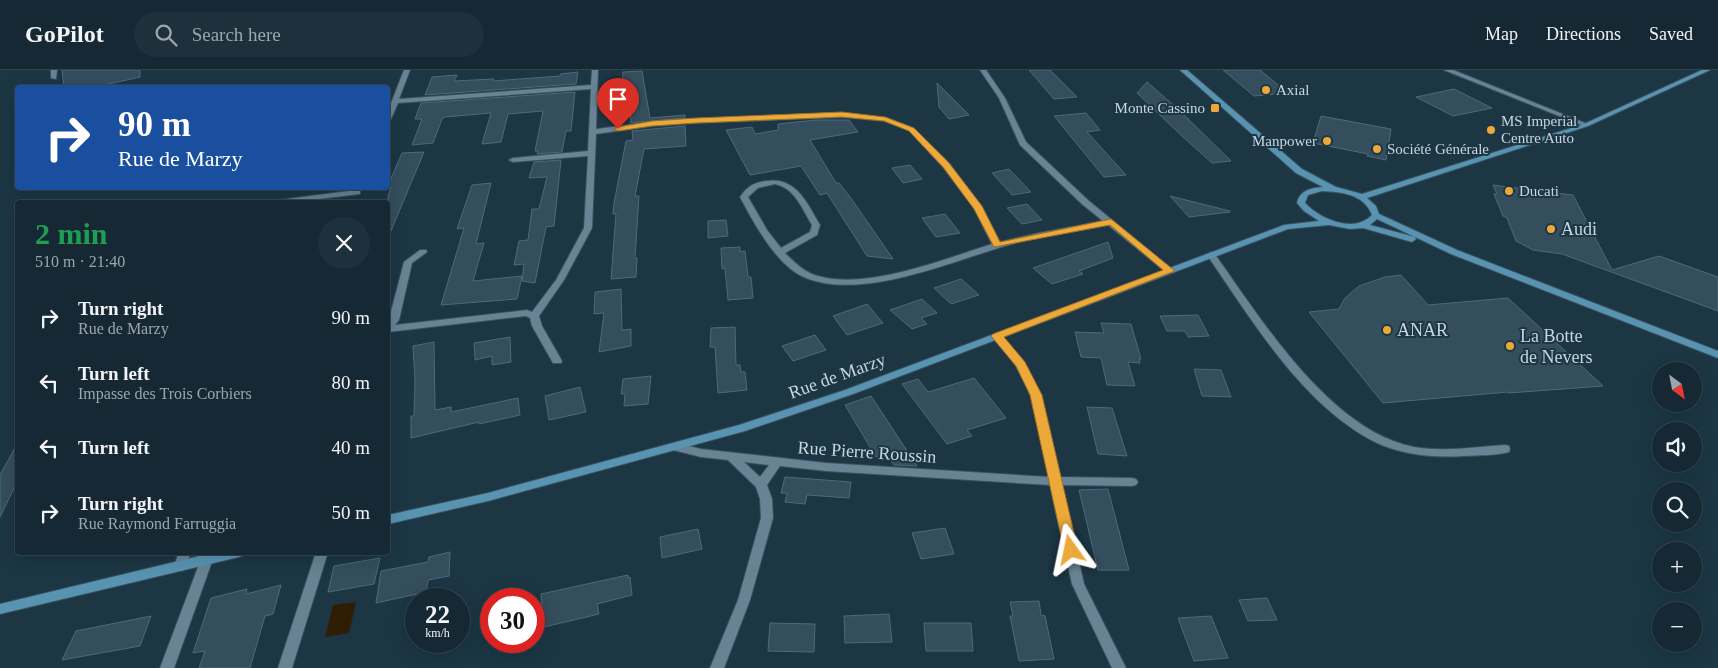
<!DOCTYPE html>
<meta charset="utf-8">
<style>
body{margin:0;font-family:Georgia,serif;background:#1e303b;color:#f1f3f6;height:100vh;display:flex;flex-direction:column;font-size:19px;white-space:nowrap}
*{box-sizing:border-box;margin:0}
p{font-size:16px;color:#9da6ac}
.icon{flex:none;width:28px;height:28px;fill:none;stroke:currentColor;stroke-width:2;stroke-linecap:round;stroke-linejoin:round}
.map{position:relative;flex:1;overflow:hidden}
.details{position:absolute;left:15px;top:130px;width:375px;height:355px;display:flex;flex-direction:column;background:#152833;border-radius:5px;box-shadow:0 5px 20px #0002,0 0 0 1px #34444e}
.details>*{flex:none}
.guide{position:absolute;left:15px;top:15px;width:375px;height:105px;border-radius:5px;box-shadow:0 5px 20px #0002,0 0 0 1px #34444e;background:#1a4fa0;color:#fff;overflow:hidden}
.needle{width:32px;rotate:148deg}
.controls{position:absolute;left:1652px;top:292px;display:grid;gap:10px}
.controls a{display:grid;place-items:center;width:50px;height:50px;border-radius:50%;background:#152833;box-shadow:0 5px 20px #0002,0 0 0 1px #34444e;font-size:25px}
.speed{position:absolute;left:405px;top:518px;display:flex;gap:10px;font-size:25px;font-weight:700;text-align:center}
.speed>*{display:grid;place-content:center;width:65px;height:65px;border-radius:50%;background:#152833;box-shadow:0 5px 20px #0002,0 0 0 1px #34444e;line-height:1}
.speed small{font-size:12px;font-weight:400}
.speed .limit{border:8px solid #d22;background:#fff;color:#111}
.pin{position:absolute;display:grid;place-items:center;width:42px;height:42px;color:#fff;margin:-51px -21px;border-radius:50% 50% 50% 0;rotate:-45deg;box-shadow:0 0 5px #0007}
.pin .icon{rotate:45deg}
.me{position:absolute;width:55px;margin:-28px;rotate:348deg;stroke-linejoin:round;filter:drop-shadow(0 0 4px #0008)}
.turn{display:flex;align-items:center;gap:18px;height:105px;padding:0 20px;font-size:22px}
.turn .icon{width:65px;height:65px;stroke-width:2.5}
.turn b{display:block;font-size:35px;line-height:42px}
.round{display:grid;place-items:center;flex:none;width:52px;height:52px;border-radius:26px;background:#1e303b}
.overview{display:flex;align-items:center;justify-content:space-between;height:85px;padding:0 20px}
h1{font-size:30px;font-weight:800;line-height:38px;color:#1e9e55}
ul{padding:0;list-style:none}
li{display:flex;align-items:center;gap:15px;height:65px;padding:0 20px}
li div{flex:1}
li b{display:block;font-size:19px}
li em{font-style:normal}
header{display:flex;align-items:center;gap:30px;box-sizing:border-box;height:70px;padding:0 25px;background:#152833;border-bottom:1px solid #34444e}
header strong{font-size:24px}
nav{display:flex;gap:28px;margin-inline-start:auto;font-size:18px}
.search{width:350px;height:45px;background:#1e303b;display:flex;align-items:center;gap:12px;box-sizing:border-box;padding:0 18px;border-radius:28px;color:#9da6ac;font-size:19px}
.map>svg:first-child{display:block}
</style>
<header>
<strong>GoPilot</strong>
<div class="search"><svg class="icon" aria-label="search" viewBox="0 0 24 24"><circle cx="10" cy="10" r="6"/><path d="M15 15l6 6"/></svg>Search here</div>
<nav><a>Map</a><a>Directions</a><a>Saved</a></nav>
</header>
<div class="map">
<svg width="1718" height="598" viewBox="0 0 1718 598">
<rect width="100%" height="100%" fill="#1c3644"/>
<path fill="#2f1e03" d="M356,532L349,563L325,567L333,535Z"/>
<path fill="#344e5e" stroke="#4e6979" d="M62,0H140V7L91,18H64Z
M1029,0H1050L1077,27L1054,29Z
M1223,0H1260L1288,23L1254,26Z
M642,1L650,48L685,45V48L631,53L629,29H621L623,2Z
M578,2L576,14L425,25L432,7L457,5L454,11L494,9L493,11L560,6L561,4Z
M1147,12L1179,40L1231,91L1212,93L1183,67L1137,23Z
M937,13L969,45L949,49L939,37Z
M1454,19L1492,38L1453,46L1416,27Z
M575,22L571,61H566L562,82L537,84L538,81H535L543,41L508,44L501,72L482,74L491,43L445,47L442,49L433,73L412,75L422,49H415L421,33Z
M1086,43L1100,60L1087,62L1126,105L1104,107L1054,46Z
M1321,46L1391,59L1386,90L1367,86L1368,84L1313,73Z
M816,50H849L858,62L810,70L836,113H839L853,131L893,189L867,186L827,123L820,125L801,96L750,105L726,60L752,57L755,64L778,60V54Z
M685,56L686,76L644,79L635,126H639L635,188H637L636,207L611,209L616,144H613L614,133L626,71L633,70L632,61Z
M424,82L388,168V126L391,117H388L392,106L402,83Z
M561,90L554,156L546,157L535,213L522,211L524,194L514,195L519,171L528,170L532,139H539L547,107L529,108L534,92Z
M910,95L922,109L903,113L892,98Z
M1009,99L1031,122L1012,125L992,103Z
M491,113L476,174L484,173L473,211L522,206L517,229L441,235L464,158L457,159L472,115Z
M1493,115L1573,125L1612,200L1659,186L1718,207V241L1562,184L1533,180L1516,171L1507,148L1503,146L1494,124H1497Z
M1170,126L1230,141V142L1189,147Z
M1027,134L1042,150L1022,154L1007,138Z
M945,144L960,163L936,167L922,148Z
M726,150L728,166L708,168V151Z
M1108,172L1113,188L1079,201L1083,204L1052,214L1033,198Z
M740,177V182L745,181L748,207H751L753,228L728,230L725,198L722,199L721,178Z
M1401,205L1428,235L1508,228L1603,316L1509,323L1508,322L1383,333L1309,242L1339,239L1345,228L1359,216L1385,207Z
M961,209L979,225L951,234L934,218Z
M621,219L622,260L631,259V276L599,282L604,243L594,244L595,222Z
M922,229L937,243L921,248L927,254L912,259L890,240Z
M867,234L883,253L847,265L833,246Z
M1198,245L1209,266L1188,267L1185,261H1167L1160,246Z
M1101,253L1131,254L1141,289H1139L1140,293L1128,292L1135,316L1107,315L1101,288L1081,287L1075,262L1104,263Z
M735,257L736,295H740L741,302H745L747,320L718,323L715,277H710L711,258Z
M815,265L826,280L793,291L782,276Z
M510,267L511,292L492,295V286L475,290L474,273Z
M434,272L435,340L451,337V342L518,328L520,345L479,354V352L411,368V346H414L415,312L413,276Z
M1194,299L1221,300L1231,327L1202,326Z
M651,306L648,334L624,336L625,324H621L623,309Z
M974,308L1006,348L967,360L972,366L947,374L902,314L918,309L928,322Z
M580,317L586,342L549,350L545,326Z
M871,326L917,396L894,395L887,385L876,387L845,335Z
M1087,337L1112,338L1127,386L1098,384Z
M18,372V410L0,447V405Z
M785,407L851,412L849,428L807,425L805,434L785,432L787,423H781Z
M1108,419L1129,500H1098L1079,420Z
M945,458L954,484L921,489L912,463Z
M698,459L702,479L662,488L660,467Z
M450,482L449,506L428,510L426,522L376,533L381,501L428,492L429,487Z
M380,488L374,514L328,522L334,496Z
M628,505V508L630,507L632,525L597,534L599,544L544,557L541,524Z
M281,515L273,544L265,546L250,598H199L205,581L193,583L211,528L247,519L246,524Z
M1267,528L1277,550L1248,551L1239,530Z
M1039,531L1041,545L1045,546L1054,589L1019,591L1010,546H1013L1010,532Z
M889,544L892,572L845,573L844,546Z
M151,546L140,576L62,590L76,561Z
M1211,546L1228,588L1194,591L1178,548Z
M770,553L815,554L814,582L768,581Z
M924,553H971L973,581H926Z"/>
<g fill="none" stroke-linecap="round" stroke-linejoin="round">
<g stroke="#3a515d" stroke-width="2">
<path id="lane" d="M51,0H57L56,9L51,8Z
M1211,182L1214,183C1261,249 1330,361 1414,377C1444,382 1475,377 1505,375L1509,376L1510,379L1509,382C1495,386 1478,385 1464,386C1434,388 1402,385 1375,372C1302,335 1252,250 1207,185Z
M316,482H328L292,598H278Z
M207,484L211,485L213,489L174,598H160L201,489L203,485Z"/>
</g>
<g stroke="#3a515d" stroke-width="2">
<path id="street" d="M404,0H410L399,29L591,15L592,0H598L596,59L652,52L696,49L842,43L887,48L913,58L949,93L982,138L1000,172L1039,163L1103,151L1083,135L1020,75L999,28L980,0H986L1005,28L1026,72L1089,131L1174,201L1173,203H1167L1108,155C1076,161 1043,166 1012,174C954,190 864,231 806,208C777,197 754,153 740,127C747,117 754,112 766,111C796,106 807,133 820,155L817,165L785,183C793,191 802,200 812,204C861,223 944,189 992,174L974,138L943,97L909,60L884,51L842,47L696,53L652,56L596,64L592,158L564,210L539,246L542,256L562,291L561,293H553L532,256L530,248L526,246L388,262V253L404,192L420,180H426L427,182L412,193L399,250L395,255L527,240L532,242L556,210L584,158L588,86L513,92L509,90L513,88L588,81L591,19L398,33L391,49L388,51V41ZM775,114C795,118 802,139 812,155L810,162L781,178L767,160L748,127L758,118Z
M1444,0H1453L1590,55L1584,56Z
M357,120H360V124L294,132H275L279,130Z
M997,263L1000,264L1024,293L1041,325L1060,407L1132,408L1136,409L1138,412L1136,415L1132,416L1062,415L1084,514L1126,598H1112L1072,514L1050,415L826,401L780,396L767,415L772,429L773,448L750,530L724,598H710L738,530L761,448L760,429L756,417L728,390L701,387L673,380L672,377L673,374L677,373L701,379L826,393L1049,407L1031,325L1016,296L992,266ZM744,392L769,395L760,407Z
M179,482H191L184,500L180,501L176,500L174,496Z"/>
</g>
<g stroke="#3a515d" stroke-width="2">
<path id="secondary" d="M1180,0H1187L1302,99L1336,117L1362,124L1584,54L1702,0H1710L1588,56L1367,128L1376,136L1379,144L1457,180L1718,281V288L1451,184L1377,149L1370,155L1415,167L1416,169L1412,172L1363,158L1350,159L1329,155L1288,159L853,324L745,361L488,431L388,454V445L488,423L739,355L845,320L1284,155L1319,151L1304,141L1297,133C1300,120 1311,118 1323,117L1296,103ZM1322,121C1342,122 1364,124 1372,145C1354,164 1320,149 1305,133L1308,125Z
M216,482H245L243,485L239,487L0,544V534Z"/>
</g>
<use href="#lane" fill="#678394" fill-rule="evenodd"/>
<use href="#street" fill="#678394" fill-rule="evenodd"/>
<use href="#secondary" fill="#5893b2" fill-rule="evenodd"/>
</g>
<path fill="#eca93a" stroke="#996e26" d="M842,42L885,47L914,58L949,93L982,136L1000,172L1111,149L1175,201L1004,267L1025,292L1042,325L1078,480L1076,484L1071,486L1066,484L1064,480L1030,325L1016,296L991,266L993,264L1163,200L1110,155L994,177L974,139L943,97L909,61L884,51L842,47L696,53L652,56L618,61L614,59L618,57L652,51L696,48Z"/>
<g fill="#eca93a" stroke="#1c3644" stroke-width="2">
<circle cx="1266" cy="20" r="5"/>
<rect x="1210" y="33" width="10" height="10" rx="2.5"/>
<circle cx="1491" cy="60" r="5"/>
<circle cx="1327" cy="71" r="5"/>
<circle cx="1377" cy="79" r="5"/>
<circle cx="1509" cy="121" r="5"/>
<circle cx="1551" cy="159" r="5"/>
<circle cx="1387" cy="260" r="5"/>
<circle cx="1510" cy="276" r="5"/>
</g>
<g text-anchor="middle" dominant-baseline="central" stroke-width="4" stroke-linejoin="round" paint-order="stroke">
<g font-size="15" fill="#c7d6df" stroke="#1c3644" text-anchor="start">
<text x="1276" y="20">Axial</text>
<text x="1205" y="38" text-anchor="end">Monte Cassino</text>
<text x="1501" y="51">MS Imperial<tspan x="1501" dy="17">Centre Auto</tspan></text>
<text x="1317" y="71" text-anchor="end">Manpower</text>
<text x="1387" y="79">Société Générale</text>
<text x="1519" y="121">Ducati</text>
</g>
<g font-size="18" fill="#c7d6df" stroke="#1c3644" text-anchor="start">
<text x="1561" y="159">Audi</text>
<text x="1397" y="260">ANAR</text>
<text x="1520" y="266">La Botte<tspan x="1520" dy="21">de Nevers</tspan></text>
</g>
<g font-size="18" fill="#c7d6df" stroke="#1c3644">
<text transform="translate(837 306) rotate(-20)">Rue de Marzy</text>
<text transform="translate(867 382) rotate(4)">Rue Pierre Roussin</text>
</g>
</g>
</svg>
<div class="controls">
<a><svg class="needle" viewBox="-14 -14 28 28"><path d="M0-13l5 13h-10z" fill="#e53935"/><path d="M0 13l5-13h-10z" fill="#9da6ac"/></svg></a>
<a><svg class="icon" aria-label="sound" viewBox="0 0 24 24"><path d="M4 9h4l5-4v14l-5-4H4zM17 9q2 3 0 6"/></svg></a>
<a><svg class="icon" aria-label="search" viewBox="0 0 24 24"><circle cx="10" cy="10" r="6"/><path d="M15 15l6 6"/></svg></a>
<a>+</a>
<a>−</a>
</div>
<div class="speed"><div>22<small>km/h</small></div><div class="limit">30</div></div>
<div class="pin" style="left:618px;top:59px;background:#d93025"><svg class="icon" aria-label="arrive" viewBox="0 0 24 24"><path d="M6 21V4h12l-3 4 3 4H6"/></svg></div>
<svg class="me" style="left:1071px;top:480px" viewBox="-20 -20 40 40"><path d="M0-17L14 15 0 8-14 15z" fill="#eca93a" stroke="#fff" stroke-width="4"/></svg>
<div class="guide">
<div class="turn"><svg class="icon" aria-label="right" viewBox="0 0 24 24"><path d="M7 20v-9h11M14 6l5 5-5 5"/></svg><div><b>90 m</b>Rue de Marzy</div></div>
</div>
<section class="details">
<div class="overview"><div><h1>2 min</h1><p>510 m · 21:40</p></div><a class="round"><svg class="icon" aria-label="close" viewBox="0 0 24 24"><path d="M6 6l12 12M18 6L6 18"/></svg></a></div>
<ul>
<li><svg class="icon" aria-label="right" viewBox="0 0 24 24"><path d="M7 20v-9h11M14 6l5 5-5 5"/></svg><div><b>Turn right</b><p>Rue de Marzy</p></div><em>90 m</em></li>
<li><svg class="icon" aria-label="left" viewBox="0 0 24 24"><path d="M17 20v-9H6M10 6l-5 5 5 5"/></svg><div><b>Turn left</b><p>Impasse des Trois Corbiers</p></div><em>80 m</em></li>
<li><svg class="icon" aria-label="left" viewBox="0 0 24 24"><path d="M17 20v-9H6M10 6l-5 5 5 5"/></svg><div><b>Turn left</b></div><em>40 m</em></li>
<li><svg class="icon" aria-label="right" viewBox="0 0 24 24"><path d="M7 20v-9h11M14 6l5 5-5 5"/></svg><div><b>Turn right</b><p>Rue Raymond Farruggia</p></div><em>50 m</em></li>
</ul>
</section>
</div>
